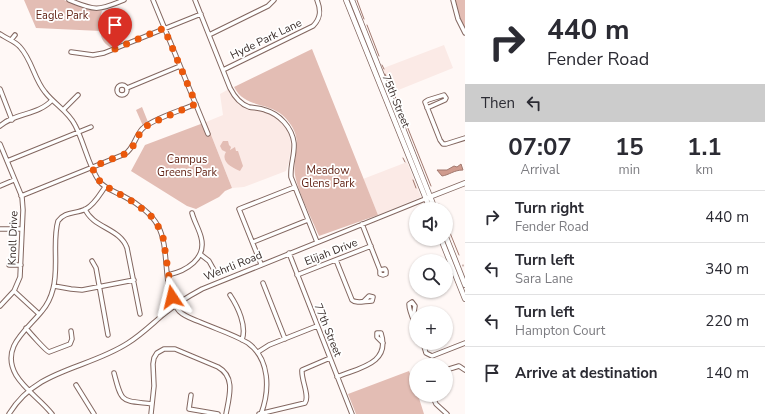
<!DOCTYPE html>
<meta charset="utf-8">
<style>
body{margin:0;font-family:"Nunito Sans",sans-serif;background:#f2f2f3;color:#2b2b33;height:100vh;display:flex;flex-direction:column;font-size:15px;white-space:nowrap}
*{box-sizing:border-box;margin:0}
p{font-size:13px;color:#7c7c81}
.icon{flex:none;width:22px;height:22px;fill:none;stroke:currentColor;stroke-width:2;stroke-linecap:round;stroke-linejoin:round}
.map{position:relative;flex:1;overflow:hidden}
.side{display:flex;flex-direction:column;background:#fff;width:300px}
.side>*{flex:none}
.hud{background:#fff;color:#2b2b33;overflow:hidden}
.tools{position:absolute;left:409px;top:202px;display:grid;gap:8px}
.tools a{display:grid;place-items:center;width:44px;height:44px;border-radius:50%;background:#fff;box-shadow:0 1px 3px #0004;font-size:20px}
.pin{position:absolute;display:grid;place-items:center;width:34px;height:34px;color:#fff;margin:-41px -17px;border-radius:50% 50% 50% 0;rotate:-45deg;box-shadow:0 0 4px #0007}
.pin .icon{rotate:45deg}
.me{position:absolute;width:44px;margin:-22px;rotate:350deg;stroke-linejoin:round;filter:drop-shadow(0 0 3px #0008)}
.turn{display:flex;align-items:center;gap:14px;height:84px;padding:0 16px;font-size:18px}
.turn .icon{width:52px;height:52px;stroke-width:2.5}
.turn b{display:block;font-size:28px;line-height:34px}
.then{display:flex;align-items:center;height:38px;padding:0 16px;background:#0003;gap:8px;font-size:15px}
.eta{display:flex;justify-content:space-evenly;align-items:center;height:68px;text-align:center}
.eta b{font-size:24px;font-weight:700;line-height:28px}
ul{padding:0;list-style:none}
li{display:flex;align-items:center;gap:12px;height:52px;padding:0 16px;border-top:1px solid #e1e1e2}
li div{flex:1}
li b{display:block;font-size:15px}
li em{font-style:normal}
main{display:flex;flex:1;min-height:0}
.map>svg:first-child{display:block}
</style>
<main>
<div class="map">
<svg width="465" height="414" viewBox="0 0 465 414">
<rect width="100%" height="100%" fill="#fff8f6"/>
<path fill="#fbeae6" d="M444,45L453,68L391,93L381,69Z
M229,89L237,100L270,114L284,124L289,134L291,146L289,162L286,171L244,187L232,188L206,122L223,115L220,94Z
M407,162L421,197L378,215L363,179Z"/>
<path fill="#e3bdb4" d="M24,0H64L90,10L102,11L100,18L111,43L115,47L111,48C105,44 100,39 101,31L36,28Z
M348,0H351L417,170L407,148Z
M455,0H465V28L459,18Z
M312,49L378,215L319,236C312,219 298,192 295,175C292,157 303,143 291,125C274,98 247,112 234,87Z
M142,107L148,122L143,126L136,110Z
M206,122L232,188L225,191L219,197L196,209L187,206L131,171L145,145Z
M223,141H228L229,145L231,147L230,150L235,147L236,151H238L243,166L240,171C233,168 220,162 226,152L222,150L220,146Z
M409,371L416,391V395H418L424,414H356L348,394Z"/>
<path fill="#d09b8e" stroke="#a2796f" d="M461,164L463,170C454,170 449,175 442,176L437,170H447L454,166L457,167Z"/>
<g fill="none" stroke-linecap="round" stroke-linejoin="round">
<path stroke="#a2796f" stroke-width="1" d="M357,0L364,19
M367,25L379,56
M382,65L384,69
M385,74L391,87
M393,91L431,186
M403,158L405,162
M413,180L416,188
M439,204L441,209
M446,223L459,255
M463,265V266"/>
<g stroke="#836760" stroke-width="5.5">
<path id="minor" d="M69,0C95,11 98,11 124,0
M153,0L208,134
M195,0L230,88C234,96 240,104 249,107C254,108 260,108 265,110C279,114 292,127 294,143C295,154 290,165 291,177L317,242
M453,0L458,19L465,33
M0,34C7,39 15,41 20,47C32,60 34,79 45,92C54,104 68,111 75,125C84,142 88,165 99,181C105,189 116,192 125,197C137,203 152,214 158,226C171,249 161,291 179,311C185,317 193,319 200,322C216,329 233,334 248,343C270,359 270,390 261,414
M209,35L268,6L274,0
M11,40L15,35
M71,52L93,55L104,53L201,14
M223,70L313,26C321,18 321,10 317,0
M117 90a5 5 0 1 1 10 0a5 5 0 1 1-10 0Z
M127,88L180,66
M0,89L12,120
M427,108L445,100L446,98L444,95L428,100L425,102L440,140L443,144H446L465,138
M64,109L78,95
M0,126C14,113 39,115 52,100
M0,144L22,197L23,210L20,277L14,291L0,306
M7,161L91,127
M0,186L14,180
M21,196L125,154C134,148 135,137 142,129C152,119 182,110 196,104
M85,209C93,228 120,228 127,248L140,314
M362,224L380,270V274L383,275L386,274V271L385,269L380,270
M0,229H22
M253,242L308,220
M289,253L352,414
M200,254L209,261L214,270
M336,260L352,300C356,304 365,301 372,301L373,297L369,296L364,301
M92,261L96,268L108,335
M261,264L239,209L295,187
M9,265H21
M168,275C186,271 207,259 201,237C199,229 194,221 192,213
M297,275L371,246
M263,283L285,339
M54,286L71,289L82,290L134,280
M14,291L39,314
M230,295C238,307 247,326 242,340
M413,318L415,306L412,302L409,304C409,311 413,319 416,326
M26,328C30,333 46,351 49,352L70,344L72,339L71,331
M423,343L426,353L432,356L465,343
M258,352L269,345L317,326
M446,370L459,366L465,370
M114,373C122,404 121,400 152,404
M337,377C358,368 391,364 381,333H377V337L383,343
M76,385L94,414
M191,395L189,409L218,414
M432,395L436,404L447,414
M9,414C37,368 86,370 128,343C141,335 152,324 164,314C176,304 189,296 202,289L425,199
M52,414C41,400 25,390 16,375C0,347 27,330 42,311C48,304 51,297 53,289C59,268 52,241 58,221C65,211 76,214 86,209C95,204 100,194 105,187
M151,414L154,386L153,364L154,358L157,353L164,349H175L218,367C236,377 229,397 226,414
M259,414L305,403C310,396 301,380 302,370L330,358"/>
</g>
<g stroke="#836760" stroke-width="6">
<path id="major" d="M346,0L430,209
M352,0L435,209
M427,198L465,183
M446,237L465,285
M441,239L465,299"/>
</g>
<use href="#minor" stroke="#fff" stroke-width="3.5"/>
<use href="#major" stroke="#fff" stroke-width="4.5"/>
</g>
<g fill="none" stroke-linecap="round" stroke-linejoin="round">
<path stroke="#ea580c" stroke-width="7" stroke-dasharray="0 12.6" d="M115,49L164,28L196,104L149,124L141,131L133,146L127,153L92,167L96,176L102,184L135,203L151,216L157,224L163,237L172,297"/>
</g>
<g text-anchor="middle" dominant-baseline="central" stroke-width="3.5" stroke-linejoin="round" paint-order="stroke">
<g font-size="11" fill="#5f1f11" stroke="#fff">
<text x="62" y="15">Eagle Park</text>
<text x="187" y="159">Campus<tspan x="187" dy="13">Greens Park</tspan></text>
<text x="328" y="170">Meadow<tspan x="328" dy="13">Glens Park</tspan></text>
</g>
<g font-size="11" fill="#372b28" stroke="#fff">
<text transform="translate(266 39) rotate(-26)">Hyde Park Lane</text>
<text transform="translate(396 101) rotate(68)">75th Street</text>
<text transform="translate(13 238) rotate(-88)">Knoll Drive</text>
<text transform="translate(331 252) rotate(-21)">Elijah Drive</text>
<text transform="translate(233 266) rotate(-22)">Wehrli Road</text>
<text transform="translate(328 330) rotate(68)">77th Street</text>
</g>
</g>
</svg>
<div class="tools">
<a><svg class="icon" aria-label="sound" viewBox="0 0 24 24"><path d="M4 9h4l5-4v14l-5-4H4zM17 9q2 3 0 6"/></svg></a>
<a><svg class="icon" aria-label="search" viewBox="0 0 24 24"><circle cx="10" cy="10" r="6"/><path d="M15 15l6 6"/></svg></a>
<a>+</a>
<a>−</a>
</div>
<div class="pin" style="left:115px;top:49px;background:#d93025"><svg class="icon" aria-label="arrive" viewBox="0 0 24 24"><path d="M6 21V4h12l-3 4 3 4H6"/></svg></div>
<svg class="me" style="left:172px;top:297px" viewBox="-20 -20 40 40"><path d="M0-17L14 15 0 8-14 15z" fill="#ea580c" stroke="#fff" stroke-width="4"/></svg>
</div>
<section class="side">
<div class="hud">
<div class="turn"><svg class="icon" aria-label="right" viewBox="0 0 24 24"><path d="M7 20v-9h11M14 6l5 5-5 5"/></svg><div><b>440 m</b>Fender Road</div></div>
<div class="then">Then<svg class="icon" aria-label="left" viewBox="0 0 24 24"><path d="M17 20v-9H6M10 6l-5 5 5 5"/></svg></div>
</div>
<div class="eta">
<div><b>07:07</b><p>Arrival</p></div>
<div><b>15</b><p>min</p></div>
<div><b>1.1</b><p>km</p></div>
</div>
<ul>
<li><svg class="icon" aria-label="right" viewBox="0 0 24 24"><path d="M7 20v-9h11M14 6l5 5-5 5"/></svg><div><b>Turn right</b><p>Fender Road</p></div><em>440 m</em></li>
<li><svg class="icon" aria-label="left" viewBox="0 0 24 24"><path d="M17 20v-9H6M10 6l-5 5 5 5"/></svg><div><b>Turn left</b><p>Sara Lane</p></div><em>340 m</em></li>
<li><svg class="icon" aria-label="left" viewBox="0 0 24 24"><path d="M17 20v-9H6M10 6l-5 5 5 5"/></svg><div><b>Turn left</b><p>Hampton Court</p></div><em>220 m</em></li>
<li><svg class="icon" aria-label="arrive" viewBox="0 0 24 24"><path d="M6 21V4h12l-3 4 3 4H6"/></svg><div><b>Arrive at destination</b></div><em>140 m</em></li>
</ul>
</section>
</main>
